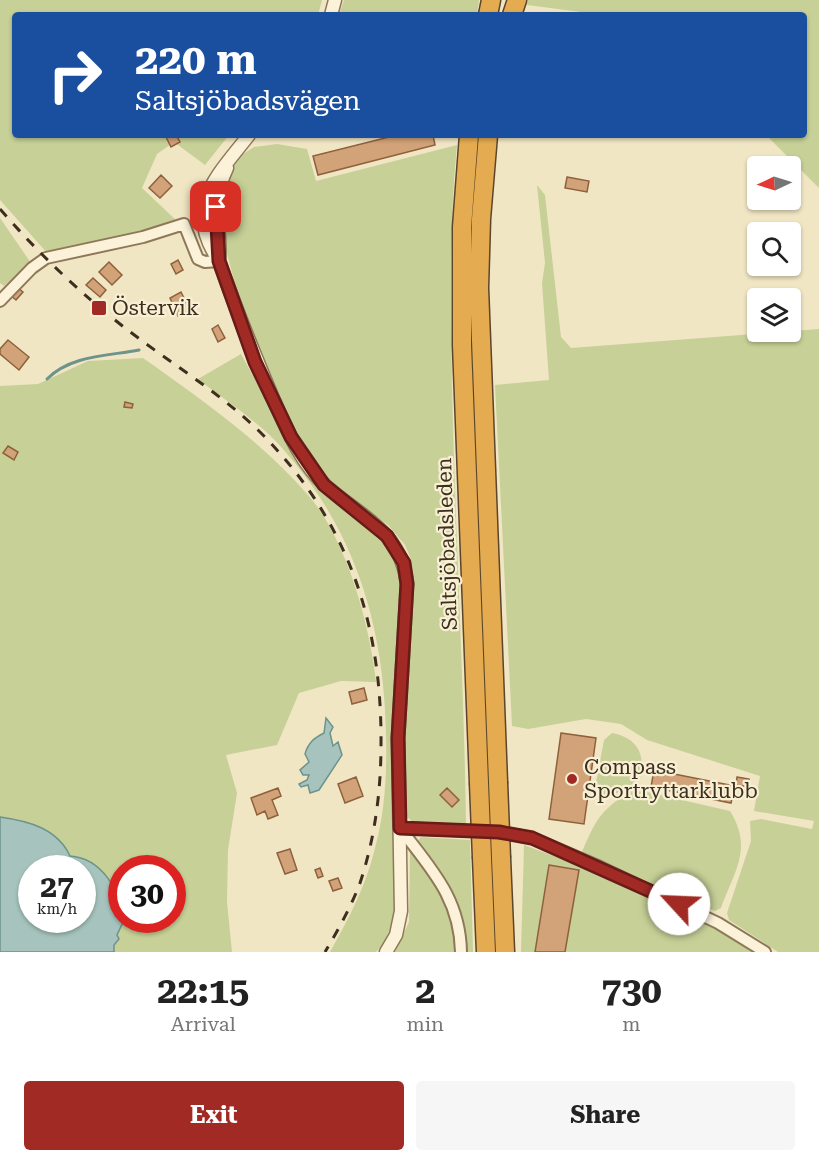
<!DOCTYPE html>
<meta charset="utf-8">
<style>
body{margin:0;font-family:"Roboto Serif",serif;background:#f6f6f6;color:#222;height:100vh;display:flex;flex-direction:column;font-size:22px;white-space:nowrap}
*{box-sizing:border-box;margin:0}
p{font-size:20px;color:#767676}
.icon{flex:none;width:33px;height:33px;fill:none;stroke:currentColor;stroke-width:2;stroke-linecap:round;stroke-linejoin:round}
.map{position:relative;height:952px;overflow:hidden}
.sheet{display:flex;flex-direction:column;background:#fff;flex:1}
.sheet>*{flex:none}
.top-card{position:absolute;left:12px;top:12px;width:795px;height:126px;border-radius:6px;box-shadow:0 2px 4px #0004;background:#1a4fa0;color:#fff;overflow:hidden}
.needle{width:39px;rotate:266deg}
.fabs{position:absolute;left:747px;top:156px;display:grid;gap:12px}
.fabs a{display:grid;place-items:center;width:54px;height:54px;border-radius:6px;background:#fff;box-shadow:0 2px 4px #0004;font-size:30px}
.speed{position:absolute;left:18px;top:855px;display:flex;gap:12px;font-size:30px;font-weight:700;text-align:center}
.speed>*{display:grid;place-content:center;width:78px;height:78px;border-radius:50%;background:#fff;box-shadow:0 2px 4px #0004;line-height:1}
.speed small{font-size:15px;font-weight:400}
.speed .limit{border:9px solid #d22;background:#fff;color:#111}
.pin{position:absolute;display:grid;place-items:center;width:51px;height:51px;color:#fff;margin:-26px;border-radius:12px;box-shadow:0 3px 9px #0006}
.me{position:absolute;width:66px;margin:-33px;rotate:295deg;stroke-linejoin:round;filter:drop-shadow(0 0 4px #0008)}
.turn{display:flex;align-items:center;gap:21px;height:126px;padding:0 24px;font-size:27px}
.turn .icon{width:78px;height:78px;stroke-width:2.5}
.turn b{display:block;font-size:42px;line-height:51px}
.eta{display:flex;justify-content:space-evenly;align-items:center;height:102px;text-align:center}
.eta b{font-size:36px;font-weight:700;line-height:42px}
.primary-button{display:flex;gap:12px;margin-top:auto;padding:12px 24px}
.primary-button a{flex:1;height:69px;border-radius:6px;background:#a12a25;color:#fff;font-size:24px;font-weight:700;line-height:69px;text-align:center}
.primary-button a+a{background:#f6f6f6;color:#222}
.map>svg:first-child{display:block}
</style>
<div class="map">
<svg width="819" height="952" viewBox="0 0 819 952">
<rect width="100%" height="100%" fill="#f1e6c4"/>
<path fill="#c7d097" d="M0,0H322L318,15H15V135H229L205,165L174,142L157,154L142,188L178,222L157,230L48,254L0,200Z
M344,0H479L477,15H339Z
M528,0H819V188L766,135H804V15H604L527,5Z
M277,144L307,149L316,181L457,145C449,225 451,304 452,385C455,531 464,677 466,824H415L407,817L402,737L414,579L410,557L405,545L388,525L329,482L304,446L273,387L239,300L221,230L226,185L237,158L254,147Z
M537,185L545,195L561,337L571,348L819,329V952H778L729,920L727,913L751,841L750,821L761,819L812,829L814,821L754,811L760,776L647,740L621,724L586,719L528,729L512,726L495,385L549,380L542,283L545,263Z
M0,218L31,263L4,286L0,283Z
M241,354L299,460L341,508L372,529L393,549L403,579L394,921L383,944L376,952H330C349,918 366,886 375,848C385,812 387,773 386,735C384,626 356,531 282,448C259,422 226,401 198,379Z
M143,358C202,400 260,440 308,495C346,538 370,625 376,682L341,681L299,693L277,745L226,755L237,793L228,850L227,902L232,952H114V945L119,939L117,935L124,920H172V868H122L121,901C106,882 98,858 70,856C59,828 27,821 0,817V386L38,384L88,361Z
M612,733C637,738 645,753 641,776L628,788L599,801L594,793L604,740Z
M631,791L647,792L730,811C753,848 735,870 721,908L715,911L581,854C596,820 599,811 631,791Z
M421,837L470,840L473,952H395L409,922L410,850Z
M524,845C603,874 683,908 756,952H521Z"/>
<path fill="#a6c4bd" stroke="#6c938c" stroke-width="1.5" fill-rule="evenodd" d="M326,718L333,727L330,733L333,746L338,742L342,755L319,790L310,793L308,785L301,787L299,784L307,780L309,775H303L300,770L309,762L305,754C308,743 314,738 324,733Z
M0,817C28,821 57,828 70,856C101,858 122,891 122,920H124L117,935L119,939L114,945V952H0ZM32,868H82V920H32Z"/>
<g fill="none" stroke-linecap="round" stroke-linejoin="round">
<path stroke="#6c938c" stroke-width="3" d="M47,379C71,355 108,356 139,350"/>
</g>
<path fill="#d2a278" stroke="#8e613d" stroke-width="1.5" d="M165,135H176L180,142L171,147Z
M397,135H433L435,145L318,175L313,156Z
M161,175L172,186L160,198L149,188Z
M567,177L589,181L587,192L565,188Z
M178,260L183,270L176,274L171,264Z
M109,262L122,275L112,285L99,272Z
M93,278L106,290L100,297L86,285Z
M17,287L23,292L16,300L10,295Z
M181,292L190,310L178,316L170,298Z
M218,325L225,338L218,342L212,329Z
M8,340L29,357L19,370L0,354V349Z
M125,402L133,404L132,408L124,407Z
M8,446L18,452L14,460L3,453Z
M364,688L367,700L352,704L349,692Z
M561,733L596,738L584,824L549,819Z
M654,770L735,786L731,803L651,787Z
M356,777L363,796L345,803L338,784Z
M737,777L749,779L748,787L736,785Z
M278,788L281,796L272,800L278,815L268,819L265,811L257,815L251,798Z
M447,788L459,800L452,807L440,795Z
M290,849L297,870L285,874L277,853Z
M549,865L579,870L565,952H535Z
M320,868L323,876L318,878L315,870Z
M338,878L342,888L333,891L329,881Z"/>
<g fill="none" stroke-linecap="round" stroke-linejoin="round">
<g stroke="#8e7859" stroke-width="14">
<path id="minor" d="M0,301L32,268L46,258L143,237L184,224L198,259L205,262L219,261
M400,828L499,832L532,838L600,867L718,923L765,952
M400,828C431,869 460,898 461,952"/>
</g>
<g stroke="#8e7859" stroke-width="15">
<path id="tertiary" d="M331,15L335,0
M249,135C217,176 182,207 219,261C235,307 253,351 272,396C286,427 300,463 326,486C361,517 401,531 407,583L398,738L401,911L396,935L386,952
M219,261C222,224 209,206 227,168"/>
</g>
<g stroke="#5b452d" stroke-width="21">
<path id="motorway" d="M488,15L491,0
M512,15L517,0
M469,135L462,227V345L479,783
M488,135L481,219L479,288L498,782
M482,858L486,952
M501,858L505,952"/>
</g>
<use href="#minor" stroke="#fbf2d9" stroke-width="10"/>
<use href="#tertiary" stroke="#fbf2d9" stroke-width="12"/>
<use href="#motorway" stroke="#e5ab50" stroke-width="18"/>
<path stroke="#3d2e1e" stroke-width="3" stroke-dasharray="10 10" stroke-linecap="butt" d="M0,209C39,254 82,295 129,331C172,364 220,393 259,431C347,519 382,621 381,744C381,791 375,838 360,883C351,907 338,930 325,952"/>
<g stroke="#5b452d" stroke-width="21" stroke-linecap="butt">
<path id="motorway-bridge" d="M498,782L501,858
M479,783L482,858"/>
</g>
<use href="#motorway-bridge" stroke="#e5ab50" stroke-width="18"/>
</g>
<g fill="none" stroke-linecap="round" stroke-linejoin="round">
<g stroke="#691b18" stroke-width="15">
<path id="route" d="M216,207L219,261L255,362L291,437L324,485L387,536L404,563L407,584L398,738L400,828L499,832L532,838L679,904"/>
</g>
<use href="#route" stroke="#a12a25" stroke-width="10"/>
</g>
<g fill="#a12a25" stroke="#f8f0d5" stroke-width="2">
<rect x="91" y="300" width="16" height="16" rx="3"/>
<circle cx="572" cy="779" r="6"/>
</g>
<g text-anchor="middle" dominant-baseline="central" stroke-width="4.5" stroke-linejoin="round" paint-order="stroke">
<g font-size="21" fill="#3d2e1e" stroke="#f8f0d5" text-anchor="start">
<text x="112" y="308">Östervik</text>
<text x="584" y="767">Compass<tspan x="584" dy="24">Sportryttarklubb</tspan></text>
</g>
<g font-size="21" fill="#3d2e1e" stroke="#f8f0d5">
<text transform="translate(447 544) rotate(-92)">Saltsjöbadsleden</text>
</g>
</g>
</svg>
<div class="fabs">
<a><svg class="needle" viewBox="-14 -14 28 28"><path d="M0-13l5 13h-10z" fill="#e53935"/><path d="M0 13l5-13h-10z" fill="#767676"/></svg></a>
<a><svg class="icon" aria-label="search" viewBox="0 0 24 24"><circle cx="10" cy="10" r="6"/><path d="M15 15l6 6"/></svg></a>
<a><svg class="icon" aria-label="layers" viewBox="0 0 24 24"><path d="M12 4l9 5-9 5-9-5zM3 14l9 5 9-5"/></svg></a>
</div>
<div class="speed"><div>27<small>km/h</small></div><div class="limit">30</div></div>
<div class="pin" style="left:216px;top:207px;background:#d93025"><svg class="icon" aria-label="arrive" viewBox="0 0 24 24"><path d="M6 21V4h12l-3 4 3 4H6"/></svg></div>
<svg class="me" style="left:679px;top:904px" viewBox="-20 -20 40 40"><circle r="19" fill="#fff"/><path d="M0-13L10 11 0 6-10 11z" fill="#a12a25"/></svg>
<div class="top-card">
<div class="turn"><svg class="icon" aria-label="right" viewBox="0 0 24 24"><path d="M7 20v-9h11M14 6l5 5-5 5"/></svg><div><b>220 m</b>Saltsjöbadsvägen</div></div>
</div>
</div>
<section class="sheet">
<div class="eta">
<div><b>22:15</b><p>Arrival</p></div>
<div><b>2</b><p>min</p></div>
<div><b>730</b><p>m</p></div>
</div>
<div class="primary-button"><a>Exit</a><a>Share</a></div>
</section>
